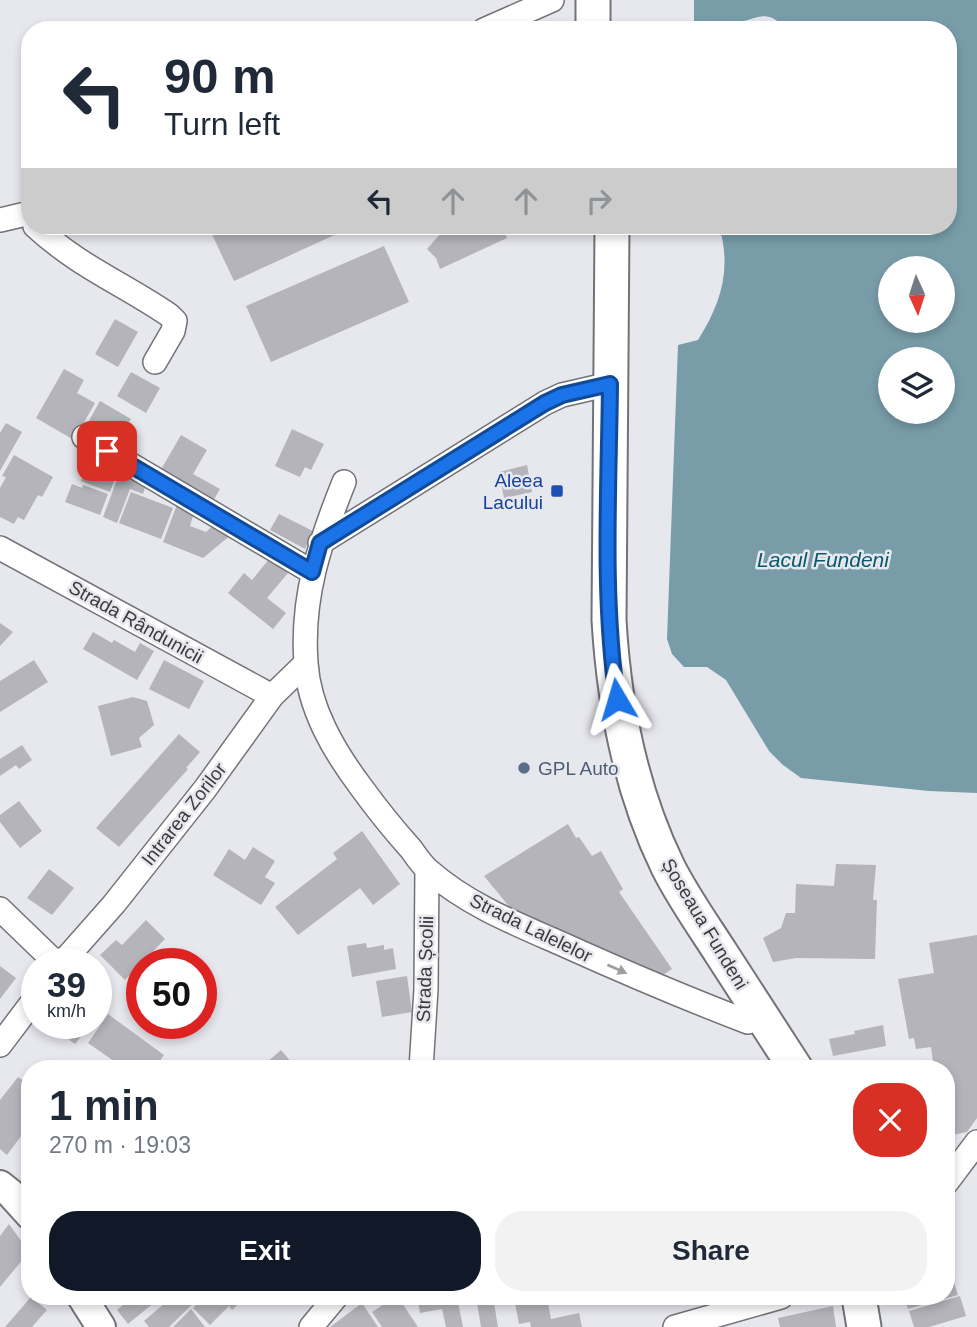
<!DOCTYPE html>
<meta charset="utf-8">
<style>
body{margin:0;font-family:Helvetica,sans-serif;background:#f2f2f3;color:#1f2937;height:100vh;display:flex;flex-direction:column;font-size:26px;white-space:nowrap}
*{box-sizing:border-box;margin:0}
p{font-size:23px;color:#747a83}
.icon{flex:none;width:38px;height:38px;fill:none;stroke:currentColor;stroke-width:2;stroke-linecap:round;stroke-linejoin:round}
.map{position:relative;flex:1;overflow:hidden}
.side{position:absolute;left:21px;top:1060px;width:934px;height:245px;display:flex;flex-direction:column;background:#fff;border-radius:28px;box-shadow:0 4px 10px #0003}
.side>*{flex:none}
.guide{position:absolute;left:21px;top:21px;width:936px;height:214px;border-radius:28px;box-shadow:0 4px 10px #0003;background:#fff;color:#1f2937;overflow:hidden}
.needle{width:46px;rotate:177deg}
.controls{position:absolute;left:878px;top:256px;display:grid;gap:14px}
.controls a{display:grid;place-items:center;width:77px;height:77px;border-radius:50%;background:#fff;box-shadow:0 4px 10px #0003;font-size:35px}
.speed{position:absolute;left:21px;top:948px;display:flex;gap:14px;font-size:35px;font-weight:700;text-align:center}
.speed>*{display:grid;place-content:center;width:91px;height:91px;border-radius:50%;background:#fff;box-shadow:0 4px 10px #0003;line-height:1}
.speed small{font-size:18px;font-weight:400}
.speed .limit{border:10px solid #d22;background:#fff;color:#111}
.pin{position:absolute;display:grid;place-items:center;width:60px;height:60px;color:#fff;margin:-30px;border-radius:14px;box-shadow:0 4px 10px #0006}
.me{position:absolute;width:77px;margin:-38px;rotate:353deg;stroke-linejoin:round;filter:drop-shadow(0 0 5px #0008)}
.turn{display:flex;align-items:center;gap:24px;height:147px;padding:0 28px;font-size:32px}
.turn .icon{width:91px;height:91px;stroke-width:2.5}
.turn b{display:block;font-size:49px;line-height:60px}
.lanes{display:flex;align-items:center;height:66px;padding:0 28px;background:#0003;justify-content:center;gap:35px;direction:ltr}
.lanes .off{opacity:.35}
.round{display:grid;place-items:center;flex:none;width:74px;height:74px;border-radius:28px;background:#f2f2f3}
.head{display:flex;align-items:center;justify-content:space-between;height:119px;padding:0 28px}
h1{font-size:42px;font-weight:600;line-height:52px}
.button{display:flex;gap:14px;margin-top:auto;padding:14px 28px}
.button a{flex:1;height:80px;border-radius:28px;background:#111827;color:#fff;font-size:28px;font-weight:600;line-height:80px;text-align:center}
.button a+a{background:#f2f2f3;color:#1f2937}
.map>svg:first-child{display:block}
</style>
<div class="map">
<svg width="977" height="1327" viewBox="0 0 977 1327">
<rect width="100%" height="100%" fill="#e7e7ee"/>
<path fill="#789da9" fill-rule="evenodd" d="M694,0H977V793L929,791L801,778L783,765L769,751L726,680L707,667H684L672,654L667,639L678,345L698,340C721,303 732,269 719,226H948V30H787C766,7 760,19 735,23C723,26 707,23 694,23ZM891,268H943V320H891ZM891,359H943V411H891Z"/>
<path fill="#b4b4ba" d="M208,226H338L341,232L234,281Z
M447,226H503L507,238L440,269L436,258L427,249Z
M384,246L409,302L271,362L246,306Z
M115,319L138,332L118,367L95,354Z
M64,369L84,380L77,393L95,403L74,440L36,418Z
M131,372L160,388L146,413L117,396Z
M100,401L131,419L127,426L131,428L122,444L87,424Z
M6,423L22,432L0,471V433Z
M292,429L324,444L311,470L305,467L300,477L275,466Z
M181,435L207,450L193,474L220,489L212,503L159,473Z
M14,455L53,477L42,497L38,495L24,520L18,517L14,524L0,517V488L6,477L2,476Z
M91,457L119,467L110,492L81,481Z
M527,465L532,492L504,498L499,472Z
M121,469L148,478L143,494L130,489L117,523L103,517Z
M72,484L82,488L83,485L108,494L100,515L65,502Z
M131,492L173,508L161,539L119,523Z
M179,499L195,509L190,526L206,532L217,522L232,534L203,558L163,542Z
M279,514L313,531L305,549L270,530Z
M270,558L288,573L267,598L286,613L273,629L228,593L244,573L252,580Z
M0,623L13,632L0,646Z
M93,632L112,643L114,640L135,652L140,643L154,651L137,680L83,649Z
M34,660L48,682L0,712V681Z
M164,660L204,681L189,709L149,689Z
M133,697L147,701L154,725L139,738L142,747L111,756L98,706Z
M179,734L200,752L186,768L188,769L119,847L96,828Z
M22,745L32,760L19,769L16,765L0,776V759Z
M19,801L42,831L20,848L0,822V815Z
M568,824L576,838L579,837L592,856L601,851L623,889L619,892L672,969L663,975L512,910L484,876Z
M362,831L400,884L373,905L360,888L298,935L275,907L337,859L333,853Z
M253,847L275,861L265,877L275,883L261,905L213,875L229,849L245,860Z
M836,864L876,865L873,900H877L875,959L796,958L773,962L763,938L781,928L786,913H795L796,884L834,886Z
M49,869L74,888L52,915L27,898Z
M146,920L165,939L125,980L100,955L116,940L122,945Z
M977,935V1118L967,1132L947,1136V1069H934L931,1047L916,1049L914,1038L909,1039L898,979L934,973L929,943Z
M366,943L367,948L384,945V950L393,948L396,969L352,977L347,946Z
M0,966L16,978L0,999Z
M407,976L412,1012L382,1017L376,981Z
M108,1014L164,1055L154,1069H125L88,1043Z
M48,1024H91L75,1044Z
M883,1025L886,1046L833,1056L829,1039L855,1034L854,1031Z
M281,1050L297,1069H259Z
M18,1077L30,1085V1124L7,1155L0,1149V1100Z
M9,1224L29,1252L0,1287V1236Z
M947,1260L958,1295L908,1309L904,1297H947Z
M960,1296L966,1316L929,1327H914L909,1311Z
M31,1297L47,1310L32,1327H5Z
M132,1297H161L128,1324L117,1310Z
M172,1297L175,1299L177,1297H200L169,1327H149L144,1321Z
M204,1297H246L232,1310L229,1306L210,1325L193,1308Z
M395,1297H398L418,1327H382L372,1312Z
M417,1297H457L463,1327H446L442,1309L420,1313Z
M476,1297H493L498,1327H481Z
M547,1297L551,1319L579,1313L582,1327H531L530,1322L519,1324L515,1303Z
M362,1303L378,1327H330Z
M833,1306L836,1327H780L778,1318Z
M191,1309L205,1327H173Z"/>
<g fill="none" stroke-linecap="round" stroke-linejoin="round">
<g stroke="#727278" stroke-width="26">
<path id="minor" d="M484,30L552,0
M0,220L30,213
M35,226C78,266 122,283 169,315L175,321L173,331L155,362
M84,437L312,572
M344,482C320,542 301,597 306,663C309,709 334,751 361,787C377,809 393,829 411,849C416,856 421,864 428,870C466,904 516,924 562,944C624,972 685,998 748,1022
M320,543L545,403L562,395L610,384
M0,548L272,696
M0,909L57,964
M61,964L114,904L205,789L272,696L306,663
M0,1045L37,996
M421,1069L426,989L427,869
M947,1182L977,1142
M311,1327L336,1297
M675,1327L781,1297"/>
</g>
<g stroke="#727278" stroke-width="32">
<path id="tertiary" d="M0,1185L10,1193L30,1215
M82,1297L101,1327"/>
</g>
<g stroke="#727278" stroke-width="37">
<path id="secondary" d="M593,30V0
M612,226L609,620C614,706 630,789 668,867C683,897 703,925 721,953C746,992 771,1031 796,1069
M859,1297L864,1327"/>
</g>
<use href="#minor" stroke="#fff" stroke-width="23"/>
<use href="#tertiary" stroke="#fff" stroke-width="28"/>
<use href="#secondary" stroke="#fff" stroke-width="33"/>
</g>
<defs><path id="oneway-solid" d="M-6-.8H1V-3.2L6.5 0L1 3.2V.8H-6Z" transform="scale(1.75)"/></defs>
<use fill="#9e9e9f" href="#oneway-solid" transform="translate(617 969) rotate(24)"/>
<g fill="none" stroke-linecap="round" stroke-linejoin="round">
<g stroke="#114b97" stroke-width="18">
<path id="route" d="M107,451L312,572L320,543L545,403L562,395L610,384C609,488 602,595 617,699"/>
</g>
<use href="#route" stroke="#1a73e8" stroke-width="12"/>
</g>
<rect fill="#1a4fb4" stroke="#e7e7ee" stroke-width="2.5" x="550" y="484" width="14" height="14" rx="3.5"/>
<circle fill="#5c6f8a" stroke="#e7e7ee" stroke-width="2.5" cx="524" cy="768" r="7"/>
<g text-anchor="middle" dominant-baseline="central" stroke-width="5" stroke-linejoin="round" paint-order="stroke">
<g font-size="19" fill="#164399" stroke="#e7e7ee" text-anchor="end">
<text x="543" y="480">Aleea<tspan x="543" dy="22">Lacului</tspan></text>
</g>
<g font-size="19" fill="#3c3c3f" stroke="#e7e7ee">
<text transform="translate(136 622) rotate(29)">Strada Rândunicii</text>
<text transform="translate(184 814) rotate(-52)">Intrarea Zorilor</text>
<text transform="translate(705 924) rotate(59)">Șoseaua Fundeni</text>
<text transform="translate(531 928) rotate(26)">Strada Lalelelor</text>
<text transform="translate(425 969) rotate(-88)">Strada Școlii</text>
</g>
<g font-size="19" fill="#4e5e75" stroke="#e7e7ee" text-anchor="start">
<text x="538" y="768">GPL Auto</text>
</g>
<g font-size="21" font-style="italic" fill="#08596b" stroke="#e7e7ee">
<text x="823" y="559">Lacul Fundeni</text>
</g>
</g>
</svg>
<div class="controls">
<a><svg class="needle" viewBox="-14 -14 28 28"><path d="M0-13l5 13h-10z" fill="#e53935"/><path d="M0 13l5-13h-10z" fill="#747a83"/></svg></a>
<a><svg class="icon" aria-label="layers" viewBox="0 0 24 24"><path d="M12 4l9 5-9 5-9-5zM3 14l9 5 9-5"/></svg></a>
</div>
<div class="speed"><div>39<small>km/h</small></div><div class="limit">50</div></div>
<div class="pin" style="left:107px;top:451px;background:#d93025"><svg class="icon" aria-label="arrive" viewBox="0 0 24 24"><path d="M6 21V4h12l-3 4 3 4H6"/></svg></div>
<svg class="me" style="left:617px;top:699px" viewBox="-20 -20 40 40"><path d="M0-17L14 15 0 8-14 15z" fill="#1a73e8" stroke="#fff" stroke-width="4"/></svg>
<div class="guide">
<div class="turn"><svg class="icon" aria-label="left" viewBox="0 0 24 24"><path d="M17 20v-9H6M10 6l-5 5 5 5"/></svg><div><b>90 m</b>Turn left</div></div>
<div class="lanes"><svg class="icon" aria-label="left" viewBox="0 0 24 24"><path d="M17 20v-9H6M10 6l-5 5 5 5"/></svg><svg class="icon off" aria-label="ahead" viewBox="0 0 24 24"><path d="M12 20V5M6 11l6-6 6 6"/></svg><svg class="icon off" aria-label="ahead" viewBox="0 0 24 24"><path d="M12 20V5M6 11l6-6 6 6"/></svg><svg class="icon off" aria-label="right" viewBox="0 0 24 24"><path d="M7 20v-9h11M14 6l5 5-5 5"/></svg></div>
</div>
<section class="side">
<div class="head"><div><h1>1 min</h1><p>270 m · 19:03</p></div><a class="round" style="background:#d93025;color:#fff"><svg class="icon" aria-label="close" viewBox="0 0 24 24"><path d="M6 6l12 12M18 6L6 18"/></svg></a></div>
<div class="button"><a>Exit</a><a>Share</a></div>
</section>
</div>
